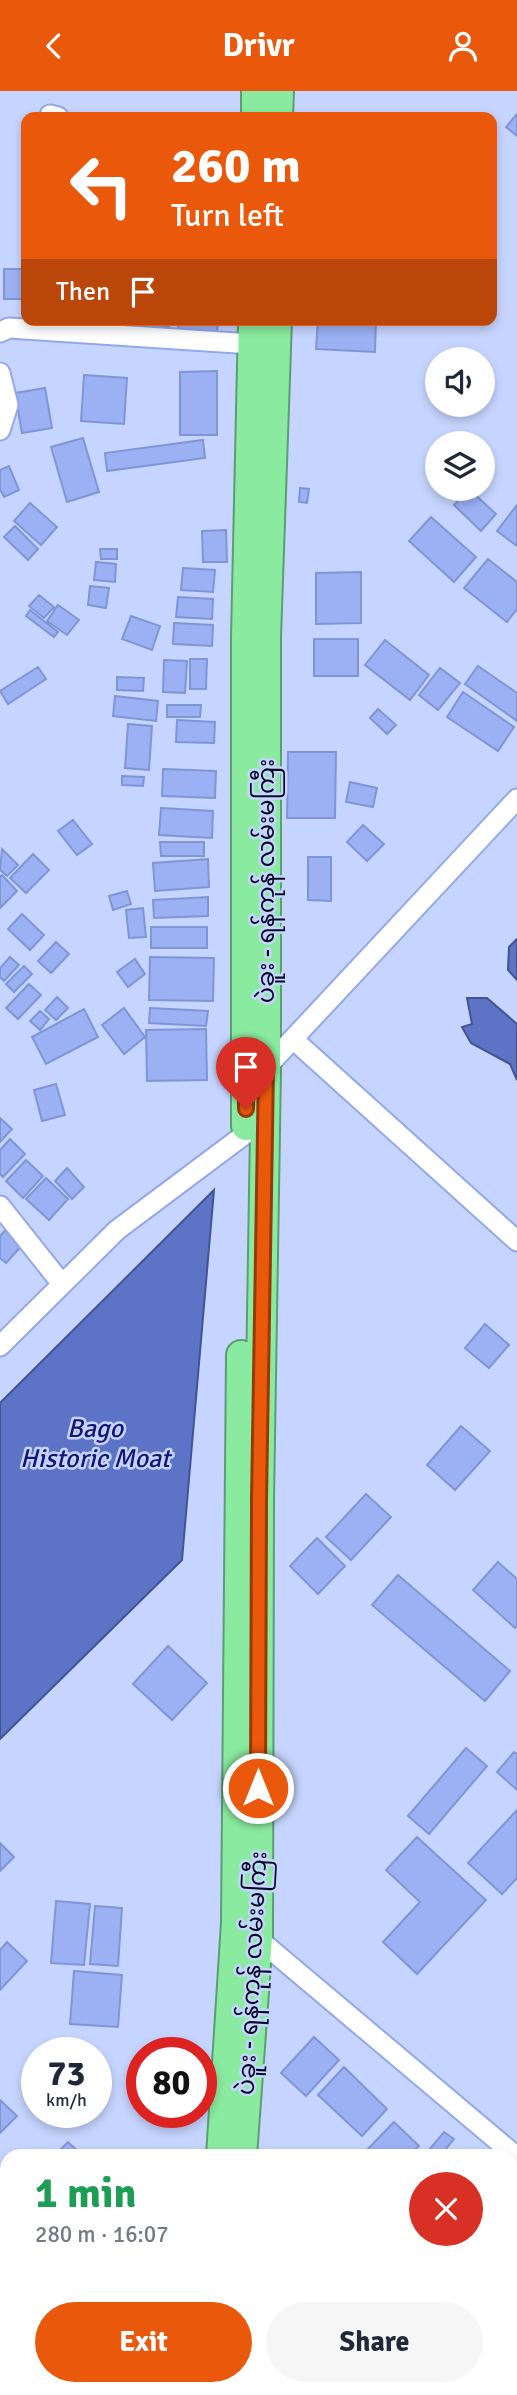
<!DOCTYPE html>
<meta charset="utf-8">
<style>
body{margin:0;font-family:Signika,"Noto Sans Myanmar",sans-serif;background:#f6f6f7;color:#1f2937;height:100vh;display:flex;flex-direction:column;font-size:26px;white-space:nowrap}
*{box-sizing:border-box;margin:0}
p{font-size:23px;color:#747a83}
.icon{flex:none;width:38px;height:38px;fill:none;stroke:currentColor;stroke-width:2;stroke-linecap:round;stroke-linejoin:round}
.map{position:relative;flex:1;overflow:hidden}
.sheet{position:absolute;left:0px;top:2058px;width:518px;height:247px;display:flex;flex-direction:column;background:#fff;border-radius:21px 21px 0 0;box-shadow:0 4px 10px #0003}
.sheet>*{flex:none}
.banner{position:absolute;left:21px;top:21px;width:476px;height:214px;border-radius:14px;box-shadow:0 4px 10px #0003;background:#ea580c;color:#fff;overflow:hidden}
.controls{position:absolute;left:425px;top:256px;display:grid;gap:14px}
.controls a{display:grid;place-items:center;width:70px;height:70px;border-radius:50%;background:#fff;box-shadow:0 4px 10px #0003;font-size:35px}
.speed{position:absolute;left:21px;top:1946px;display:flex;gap:14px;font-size:35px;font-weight:700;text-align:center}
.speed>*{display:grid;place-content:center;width:91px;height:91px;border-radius:50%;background:#fff;box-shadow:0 4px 10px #0003;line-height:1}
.speed small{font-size:18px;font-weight:400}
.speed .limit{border:10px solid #d22;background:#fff;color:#111}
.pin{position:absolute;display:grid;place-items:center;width:60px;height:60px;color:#fff;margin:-72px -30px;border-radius:50% 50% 50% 0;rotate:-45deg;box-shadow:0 0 7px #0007}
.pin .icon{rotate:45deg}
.me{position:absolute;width:77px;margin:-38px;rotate:0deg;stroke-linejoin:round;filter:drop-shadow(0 0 5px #0008)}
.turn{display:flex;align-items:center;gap:24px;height:147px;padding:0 35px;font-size:32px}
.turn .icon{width:91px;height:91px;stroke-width:2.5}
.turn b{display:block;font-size:49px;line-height:60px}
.then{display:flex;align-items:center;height:66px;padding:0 35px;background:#0003;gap:14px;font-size:26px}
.round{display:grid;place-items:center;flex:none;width:74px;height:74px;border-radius:37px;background:#f6f6f7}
.overview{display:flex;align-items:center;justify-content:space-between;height:119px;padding:0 35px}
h1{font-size:42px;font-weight:800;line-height:52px;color:#1e9e55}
.action{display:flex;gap:14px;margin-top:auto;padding:14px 35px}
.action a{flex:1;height:80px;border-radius:42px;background:#ea580c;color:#fff;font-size:28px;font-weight:800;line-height:80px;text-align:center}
.action a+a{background:#f6f6f7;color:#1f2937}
header{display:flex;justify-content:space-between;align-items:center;height:91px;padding:0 35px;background:#ea580c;color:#fff;font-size:32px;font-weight:800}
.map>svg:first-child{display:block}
</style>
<header><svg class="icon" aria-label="back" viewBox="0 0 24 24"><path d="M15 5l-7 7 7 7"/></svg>Drivr<svg class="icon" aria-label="person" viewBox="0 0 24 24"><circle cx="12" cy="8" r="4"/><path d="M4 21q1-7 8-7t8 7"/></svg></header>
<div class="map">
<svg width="517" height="2304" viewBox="0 0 517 2304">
<rect width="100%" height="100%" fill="#c6d5ff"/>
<path fill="#5c73c6" stroke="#425495" stroke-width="2" d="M517,848V889L508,879L509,856Z
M467,907H487L517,933V989L510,973L471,952L462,936L472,933Z
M214,1099L182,1469L0,1648V1312Z"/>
<path fill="#9bb1f4" stroke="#8095d6" stroke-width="2" d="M517,23V45L506,36Z
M24,74H26V101H23Z
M4,178H23V208H4Z
M104,229H123V234L104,232Z
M130,229H145L143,236L129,233Z
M148,229H170L169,236L147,233Z
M179,229H218L217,242L178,239Z
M318,229H376L375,261L316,258Z
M217,280V344H180V281Z
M84,284L127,287L124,333L81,330Z
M45,297L52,337L22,342L15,302Z
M83,347L99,401L67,411L51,356Z
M203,349L205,367L107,380L105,362Z
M9,375L19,399L4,406L0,398V379Z
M300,397L309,398L307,412L299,411Z
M469,398L496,423L481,440L454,414Z
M30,412L57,436L41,454L14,430Z
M517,414V455L497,440Z
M431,426L476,466L454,491L409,450Z
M15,435L38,458L28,469L4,446Z
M226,439L227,471H203L202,440Z
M100,458H117V468H101Z
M488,468L517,491V518L507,531L464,497Z
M96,471L116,473L115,491L94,489Z
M183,477L215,479L213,501L181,499Z
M361,481V532L316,533V482Z
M90,495L109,497L106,517L88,514Z
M39,504L54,516L44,527L29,515Z
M178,506L213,508L212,528L176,526Z
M58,514L79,529L67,544L47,530Z
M30,519L58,541L54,546L26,525Z
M131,525L160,535L152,559L122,548Z
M174,532L213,534L212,555L173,553Z
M314,548H358V585H314Z
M385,549L429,584L410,609L365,574Z
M190,568H207L206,598H190Z
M164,569L187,570L185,602L163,601Z
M478,575L517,602V630L465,593Z
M38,576L46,588L8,613L0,600Z
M440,577L460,592L438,619L419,604Z
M117,586L144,587L143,600L117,599Z
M463,601L514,636L498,660L447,626Z
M115,605L158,610L156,630L113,625Z
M167,614H201L200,626H167Z
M378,618L396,634L387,643L370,627Z
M177,629L215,631L214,652L176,651Z
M128,633L152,635L149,679L125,677Z
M288,661H336L335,727H287Z
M163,678L216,680L215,707L162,705Z
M122,685L144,686L143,695L122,694Z
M350,691L377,697L373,716L346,711Z
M161,717L213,720L212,747L159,744Z
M73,729L92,753L77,764L58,740Z
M363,734L384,753L367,770L347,751Z
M160,751H204V765H161Z
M2,758L18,774L7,785L0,779Z
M33,763L49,779L26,802L10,787Z
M308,766H331V810L308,809Z
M208,768L209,796L155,800L153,772Z
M2,784L17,800L0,817V786Z
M127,800L131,813L113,819L109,805Z
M208,806V825L154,827L153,809Z
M143,817L146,846L129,847L126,819Z
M22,823L44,844L30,859L8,838Z
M151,836H207V857H151Z
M56,851L69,863L51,882L38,870Z
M10,866L19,874L4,890L0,886V877Z
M150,866L214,867L213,910L149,909Z
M135,868L145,883L128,896L117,881Z
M24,875L32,883L14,901L6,893Z
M29,893L41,904L18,928L6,917Z
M57,906L68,917L56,929L45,919Z
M124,917L145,946L124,963L102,934Z
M150,917L208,920L206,935L149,932Z
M84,918L98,946L46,973L32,946Z
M40,920L49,928L40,939L30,930Z
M206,938L207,989L147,990L146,939Z
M56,993L65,1024L42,1030L34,999Z
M0,1027L12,1038L0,1051Z
M10,1048L25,1063L3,1086L0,1083V1059Z
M26,1069L43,1085L23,1107L6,1090Z
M67,1077L84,1096L72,1108L55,1090Z
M46,1087L68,1108L49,1129L26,1108Z
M9,1135L26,1150L6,1172L0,1167V1145Z
M485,1233L509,1254L489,1277L465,1257Z
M461,1335L490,1360L455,1399L427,1374Z
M366,1403L391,1426L351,1469L326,1446Z
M317,1447L345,1475L318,1503L290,1475Z
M498,1471L517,1488V1534L515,1537L473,1499Z
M398,1484L510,1580L485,1610L372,1514Z
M168,1555L207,1592L172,1629L133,1593Z
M466,1657L487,1675L429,1743L408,1725Z
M514,1661L517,1663V1699L497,1681Z
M517,1719V1787L502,1803L468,1772Z
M417,1746L486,1809L417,1883L383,1851L420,1811L386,1779Z
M0,1752L14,1766L0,1780Z
M56,1810L90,1813L84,1874L51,1872Z
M95,1815L122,1817L118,1875L90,1873Z
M7,1851L27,1870L0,1899V1859Z
M74,1880L122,1884L118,1936L70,1933Z
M314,1946L339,1969L306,2005L281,1982Z
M344,1976L387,2018L362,2045L318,2004Z
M0,2009L17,2025L0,2042Z
M394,2031L419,2055L408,2065H361Z
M444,2041L454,2048L440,2065H424Z
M68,2051L83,2065H54Z
M517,2102V2129L511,2124V2108Z
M0,2168L7,2174V2192L0,2200Z
M7,2203V2229L0,2223V2211Z
M94,2298H127L121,2304H101Z
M134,2298L142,2304H128Z
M467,2298H492L486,2304H475Z"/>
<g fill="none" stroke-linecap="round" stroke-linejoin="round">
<g stroke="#93a8eb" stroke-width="23">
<path id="minor" d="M50,24L58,26
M0,241L9,237L252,253
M0,282L8,314L0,339
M294,949L517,1150
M262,981L517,708
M0,1115L62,1193
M0,1255L117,1139L260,1032
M250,1841L517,2066
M0,2249L7,2254
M60,2298L67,2304
M383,2298L390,2304"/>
</g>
<g stroke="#5c9d74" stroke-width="32">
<path id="highway" d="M256,0V26
M278,26L279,0
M246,1035V546L253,229
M221,2065L236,1832L241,1264
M242,2065L258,1846L259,1409L266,978V546L277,229
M227,2304L228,2298"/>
</g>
<use href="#minor" stroke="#fff" stroke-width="19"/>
<use href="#highway" stroke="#8aeba0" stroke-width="28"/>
</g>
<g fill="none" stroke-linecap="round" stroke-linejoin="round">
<g stroke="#983908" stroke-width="18">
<path id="route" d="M246,1018V992L266,978L259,1409L258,1697"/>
</g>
<use href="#route" stroke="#ea580c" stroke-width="12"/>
</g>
<g text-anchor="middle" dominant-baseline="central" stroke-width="5" stroke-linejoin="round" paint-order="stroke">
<g font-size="24" fill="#060b22" stroke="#c6d5ff">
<text transform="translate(266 790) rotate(-90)">ပဲခူး - ရန်ကုန် လမ်းမကြီး</text>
<text transform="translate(252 1882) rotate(-87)">ပဲခူး - ရန်ကုန် လမ်းမကြီး</text>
</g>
<g font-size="26" font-style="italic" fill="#141579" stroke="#c6d5ff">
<text x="95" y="1338">Bago<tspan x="95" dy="30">Historic Moat</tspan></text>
</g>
</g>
</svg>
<div class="controls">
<a><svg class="icon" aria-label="sound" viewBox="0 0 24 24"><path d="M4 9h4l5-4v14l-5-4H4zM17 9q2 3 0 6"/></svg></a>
<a><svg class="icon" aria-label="layers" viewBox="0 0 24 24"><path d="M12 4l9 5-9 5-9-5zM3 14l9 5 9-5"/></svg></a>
</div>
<div class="speed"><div>73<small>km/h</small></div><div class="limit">80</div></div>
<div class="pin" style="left:246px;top:1018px;background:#d93025"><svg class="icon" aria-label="arrive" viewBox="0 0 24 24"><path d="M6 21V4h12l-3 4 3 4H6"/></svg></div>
<svg class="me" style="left:258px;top:1697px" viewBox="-20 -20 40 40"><circle r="17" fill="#ea580c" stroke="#fff" stroke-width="3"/><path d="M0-11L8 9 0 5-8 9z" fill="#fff"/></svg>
<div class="banner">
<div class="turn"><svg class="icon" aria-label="left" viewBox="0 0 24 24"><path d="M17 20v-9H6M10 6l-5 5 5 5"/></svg><div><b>260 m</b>Turn left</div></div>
<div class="then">Then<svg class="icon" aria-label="arrive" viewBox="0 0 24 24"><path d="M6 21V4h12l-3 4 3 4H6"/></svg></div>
</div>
<section class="sheet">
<div class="overview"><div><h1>1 min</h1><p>280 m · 16:07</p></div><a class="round" style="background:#d93025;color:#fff"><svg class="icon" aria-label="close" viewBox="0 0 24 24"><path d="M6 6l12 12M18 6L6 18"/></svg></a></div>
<div class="action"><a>Exit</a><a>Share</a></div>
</section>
</div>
